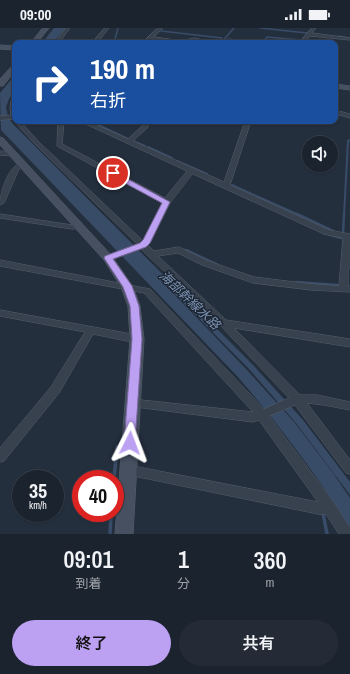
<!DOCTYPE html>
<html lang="ja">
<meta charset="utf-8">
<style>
body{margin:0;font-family:"Archivo Narrow","Noto Sans JP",sans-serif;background:#242b36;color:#f1f3f6;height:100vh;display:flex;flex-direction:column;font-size:15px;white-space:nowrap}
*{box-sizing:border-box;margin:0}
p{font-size:13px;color:#a0a4aa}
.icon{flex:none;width:22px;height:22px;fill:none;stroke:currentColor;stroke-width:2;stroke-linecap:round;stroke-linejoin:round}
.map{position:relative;height:506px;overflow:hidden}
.side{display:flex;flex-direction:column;background:#1b232e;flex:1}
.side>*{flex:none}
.hud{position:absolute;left:12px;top:12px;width:326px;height:84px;border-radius:8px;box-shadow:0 1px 3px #0004,0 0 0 1px #39404a;background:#1a4fa0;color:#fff;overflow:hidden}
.tools{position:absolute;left:302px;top:108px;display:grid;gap:8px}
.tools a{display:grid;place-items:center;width:36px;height:36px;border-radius:50%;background:#1b232e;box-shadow:0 1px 3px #0004,0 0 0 1px #39404a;font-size:20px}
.speed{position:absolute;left:12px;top:442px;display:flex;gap:8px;font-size:20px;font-weight:700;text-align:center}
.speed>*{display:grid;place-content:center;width:52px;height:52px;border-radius:50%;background:#1b232e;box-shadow:0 1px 3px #0004,0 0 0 1px #39404a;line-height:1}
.speed small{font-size:10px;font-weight:400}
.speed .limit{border:6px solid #d22;background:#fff;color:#111}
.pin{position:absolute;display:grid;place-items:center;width:34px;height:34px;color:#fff;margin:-17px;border:2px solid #fff;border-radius:50%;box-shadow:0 1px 4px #0007}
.me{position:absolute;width:44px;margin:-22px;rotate:3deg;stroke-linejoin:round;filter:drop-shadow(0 0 3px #0008)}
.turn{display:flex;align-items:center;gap:14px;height:84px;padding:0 12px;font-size:18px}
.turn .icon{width:52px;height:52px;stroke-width:2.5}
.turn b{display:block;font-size:28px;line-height:34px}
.eta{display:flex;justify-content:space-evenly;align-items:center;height:68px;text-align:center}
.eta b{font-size:24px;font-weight:600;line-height:28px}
.primary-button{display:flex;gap:8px;margin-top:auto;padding:8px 12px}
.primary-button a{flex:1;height:46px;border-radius:24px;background:#bca0f2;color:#111;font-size:16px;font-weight:600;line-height:46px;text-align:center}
.primary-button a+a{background:#242b36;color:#f1f3f6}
.status{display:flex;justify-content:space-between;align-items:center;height:28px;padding:0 20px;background:#1b232e;direction:ltr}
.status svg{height:11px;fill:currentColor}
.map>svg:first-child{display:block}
</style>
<div class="status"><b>09:00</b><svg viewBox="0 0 49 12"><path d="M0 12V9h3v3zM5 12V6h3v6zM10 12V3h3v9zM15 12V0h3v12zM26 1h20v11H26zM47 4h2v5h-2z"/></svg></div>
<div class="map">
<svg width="350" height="506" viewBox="0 0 350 506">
<rect width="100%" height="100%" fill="#242f3e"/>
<path fill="#394c67" d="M54,0H65L53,15H42Z
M15,47V63L9,71L6,79L8,89L13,96L253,337L303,392L350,454V467L296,395L249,341L148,239L247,342L295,395L333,445L350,470V499C316,446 279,397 238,349L1,102L0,65Z"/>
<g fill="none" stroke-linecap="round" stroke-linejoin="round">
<path stroke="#394c67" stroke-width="1.5" d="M260,0L307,5
M161,3L222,10
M338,8L350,10
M228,11L262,15L267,9L300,12
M114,15L118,0
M221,15L234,0"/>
<path stroke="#394c67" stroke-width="2" d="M90,93L128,111
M133,113L145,118
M148,119L172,130
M177,133L207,146
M232,157L299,187
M344,187L348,113L350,112"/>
<path stroke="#394c67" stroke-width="2.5" d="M297,186L333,203
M324,205L341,210
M343,205L344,186
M186,222L218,237
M296,254L338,257"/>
<path stroke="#394c67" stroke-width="3.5" d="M114,451L117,419
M323,485L327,506
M110,506L111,487"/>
<g stroke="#565f6c" stroke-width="1">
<path id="street" d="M66,0H70L59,15H55Z
M105,0H109L97,15H92Z
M158,0H163L154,9L182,13L194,10L217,15L194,12L187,15H173L151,12L147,15H142Z
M312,0H316L312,5L350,10V12L310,8L304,15H299Z
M15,67V91L0,92V88L11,87L10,79L12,69Z
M335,82L350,86V90L335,86Z
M15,92V93H20L39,114L143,213L162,175L57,118L58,93H64L62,116L165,170L187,143L88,97L75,93L92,95L128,111L142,98L145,93H151L147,100L133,113L224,154L245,93H251L230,157L329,202L350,206V240L348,242V258H350V264L311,262L253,255L202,237L178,225L158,228L226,292L350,311V319L234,300L300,367H317L350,374V382L324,377L307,375L350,432V446L346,445L295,377L269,388L335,476L350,500V506H339L326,486H318L124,446L122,442L124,438L128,437L318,474L259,392L253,394L128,378L126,375L128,372L132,371L253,384L144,265L0,238V232L150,261L264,381L289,370L220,297L141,221L111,232H105L104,230L105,228L137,216L35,116L15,94ZM193,146L324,206L343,210L339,258L311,256L254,249L208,233L179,219L154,223L148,217L151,213L170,175Z
M0,123L12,124L15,126L12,128L0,127Z
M22,134L25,136L19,141L4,175L0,177C0,164 8,138 22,134Z
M0,186L72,197L80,196L84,198L83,200L72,201L0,190Z
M0,282L137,307L141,309L142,311L141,313L137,315L93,306L59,365L4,433L0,434V420L51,359L85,304L0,288Z"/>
</g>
<g stroke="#565f6c" stroke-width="1">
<path id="secondary" d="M43,0H49L37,15H31Z
M0,17L15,18V22L0,21Z
M15,36V43L3,58H0V51L13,37Z
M335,56L350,58V62L335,60Z
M0,109L3,110L112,228L133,259L140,278L144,311L133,506H115L130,311L128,278L121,259L104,232L0,117Z"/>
</g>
<use href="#street" fill="#38414e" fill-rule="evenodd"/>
<use href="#secondary" fill="#465061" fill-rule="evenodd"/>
</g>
<path fill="#bca0f2" stroke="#7a689d" d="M113,143L170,174L150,215L146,219L113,231L132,258L139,278L142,311L135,415L134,418L130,420L125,418L124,415L132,311L130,278L123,259L104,230L105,228L140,215L143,212L162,175L110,147L109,145Z"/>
<g text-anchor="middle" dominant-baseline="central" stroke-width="3" stroke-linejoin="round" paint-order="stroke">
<g font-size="13" font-style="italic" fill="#7c92b1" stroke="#1d2633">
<text transform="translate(190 272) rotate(44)">海部幹線水路</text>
</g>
</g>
</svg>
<div class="tools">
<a><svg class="icon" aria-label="sound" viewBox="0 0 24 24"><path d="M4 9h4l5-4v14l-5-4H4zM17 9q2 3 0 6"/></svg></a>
</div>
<div class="speed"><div>35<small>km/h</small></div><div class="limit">40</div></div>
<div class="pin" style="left:113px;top:145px;background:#d93025"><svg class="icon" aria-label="arrive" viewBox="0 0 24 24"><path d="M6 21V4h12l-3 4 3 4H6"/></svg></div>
<svg class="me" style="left:130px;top:415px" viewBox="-20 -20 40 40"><path d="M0-17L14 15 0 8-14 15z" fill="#bca0f2" stroke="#fff" stroke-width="4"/></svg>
<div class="hud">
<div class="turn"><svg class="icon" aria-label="right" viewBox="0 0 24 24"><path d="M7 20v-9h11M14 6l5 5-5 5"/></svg><div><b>190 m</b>右折</div></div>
</div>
</div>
<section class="side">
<div class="eta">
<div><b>09:01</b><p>到着</p></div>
<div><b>1</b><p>分</p></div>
<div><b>360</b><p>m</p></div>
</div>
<div class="primary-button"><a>終了</a><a>共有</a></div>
</section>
